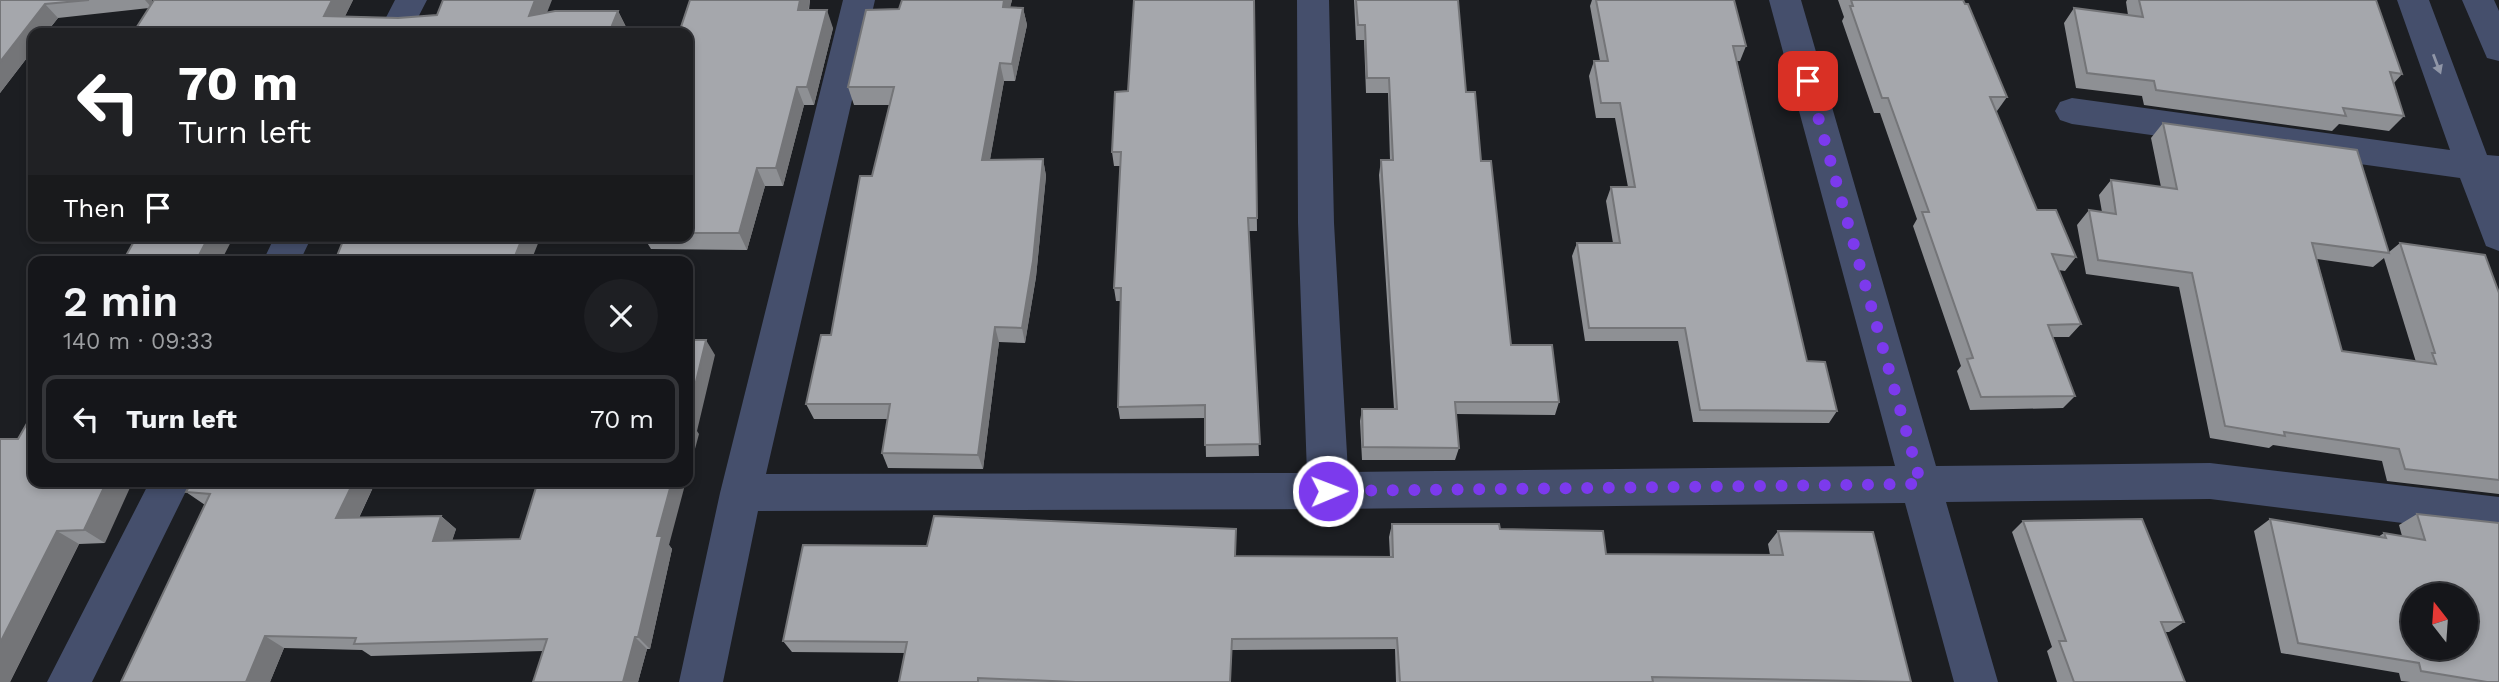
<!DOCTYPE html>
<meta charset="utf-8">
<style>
body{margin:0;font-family:"Work Sans",sans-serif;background:#1e1f23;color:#f1f3f6;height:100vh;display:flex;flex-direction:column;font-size:26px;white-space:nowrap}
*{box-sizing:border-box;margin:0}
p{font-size:23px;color:#9d9fa2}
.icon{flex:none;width:38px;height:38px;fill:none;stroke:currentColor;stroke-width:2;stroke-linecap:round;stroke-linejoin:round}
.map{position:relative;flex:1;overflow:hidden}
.drawer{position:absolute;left:28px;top:256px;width:665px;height:231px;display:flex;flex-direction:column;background:#15161a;border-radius:14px;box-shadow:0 4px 10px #0003,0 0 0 2px #343539}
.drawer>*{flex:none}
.top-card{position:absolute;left:28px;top:28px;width:665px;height:214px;border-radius:14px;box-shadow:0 4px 10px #0003,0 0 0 2px #343539;background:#202124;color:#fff;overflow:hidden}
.needle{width:46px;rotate:343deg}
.buttons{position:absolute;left:2401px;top:583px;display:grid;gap:14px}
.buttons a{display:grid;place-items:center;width:77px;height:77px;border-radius:50%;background:#15161a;box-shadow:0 4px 10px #0003,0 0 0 2px #343539;font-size:35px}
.pin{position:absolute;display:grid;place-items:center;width:60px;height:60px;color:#fff;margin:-30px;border-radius:14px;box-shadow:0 4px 10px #0006}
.me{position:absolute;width:77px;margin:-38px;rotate:89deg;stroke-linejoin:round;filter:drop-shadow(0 0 5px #0008)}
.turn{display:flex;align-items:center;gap:24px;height:147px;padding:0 35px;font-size:32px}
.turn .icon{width:91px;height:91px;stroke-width:2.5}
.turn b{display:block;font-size:49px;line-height:60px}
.then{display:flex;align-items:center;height:66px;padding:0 35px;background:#0003;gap:14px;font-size:26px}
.round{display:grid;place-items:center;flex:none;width:74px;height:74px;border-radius:37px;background:#1e1f23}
.overview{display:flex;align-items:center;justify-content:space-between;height:119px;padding:0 35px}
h1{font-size:42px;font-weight:600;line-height:52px}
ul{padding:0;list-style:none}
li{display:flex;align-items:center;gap:21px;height:88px;margin:0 14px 10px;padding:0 21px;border:4px solid #343539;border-radius:14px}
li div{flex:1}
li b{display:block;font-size:26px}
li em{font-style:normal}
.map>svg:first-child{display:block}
</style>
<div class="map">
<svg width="2499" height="682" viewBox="0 0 2499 682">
<rect width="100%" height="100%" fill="#1c1e22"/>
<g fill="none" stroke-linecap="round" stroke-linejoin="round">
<path fill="#454f6c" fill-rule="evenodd" d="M395,0H427L410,33H378Z
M843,0H875L766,474L1307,473L1298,223L1297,0H1329L1334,223L1348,472L1895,466L1769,0H1801L1936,466L2210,463L2499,497V535L2210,499L1946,502L1998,682H1954L1905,503L1328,509L758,511L723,682H679L720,493Z
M2397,0H2429L2487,155L2499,156V251L2486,246L2460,178L2072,124L2060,120L2055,111L2060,102L2072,98L2450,150Z
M2462,0H2494L2499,11V61L2487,58Z
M275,236H312L300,261H263Z
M150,481H191L92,682H47Z"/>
</g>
<path fill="#8e9094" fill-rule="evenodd" d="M0,0H152V3L154,0H353L345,16L398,18L547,13L618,11L627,29L625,33H133L149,8L58,18L46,33H33V50L0,93Z
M690,0H810L809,10L833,28L814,105H804L783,186H765L747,250L651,249L643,236H688V33Z
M902,0H1012L1010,7L1023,8L1027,25L1015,81H1004L990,159H1043L1046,176L1036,277L1025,343L999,342L983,469L888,468L882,453L888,419H814L806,404L831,335L890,105H854L848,87L899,9Z
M1254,0L1257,231H1249L1259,456L1206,457L1205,418L1120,419L1118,407L1121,301H1116L1114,288L1120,166H1114L1112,152L1128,91Z
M1354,0H1458L1466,92L1481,161L1511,345L1559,402L1555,415L1456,414L1459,448L1455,460H1362L1360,421L1362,409H1394L1379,175L1381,160H1390L1388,93H1366L1364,40H1356Z
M1592,0H1734L1746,46L1740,61H1737L1807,361L1837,411L1829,423L1693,422L1678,341H1585L1572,256L1577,243H1613L1606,201L1611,187H1628L1615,118H1596L1589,76L1594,61H1600L1590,6Z
M1838,0H1963L2007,97L1997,111H1996L2037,210L2076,257L2065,271L2058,270L2081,324L2069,337H2053L2075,396L2063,408L1970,410L1957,371L1961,366L1913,226L1917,219L1880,113H1874L1842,21L1844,17Z
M2127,0H2376L2402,74L2394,83L2404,116L2389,131L2339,124L2332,131L2144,105L2142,96L2076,88L2064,23L2074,8L2128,15L2126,2Z
M2163,123L2389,252L2400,243L2499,293V494L2387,481L2382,461L2273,445L2269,448L2210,438L2179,287L2086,274L2077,225L2089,210L2102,212L2099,195L2111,180L2161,187L2151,138ZM2384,258L2416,362L2342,351L2317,259L2373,267Z
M18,439L105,543L79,544L10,682Z
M192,481H376L359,518L441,516L456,529L452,540L669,545L672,549L650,649H647L638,682H533L543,651L371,656L362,650L284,648L270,682L205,505L186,492Z
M2417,514L2499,682H2410L2401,681L2399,673L2281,653L2254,531L2270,519L2378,537L2384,533L2402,536L2399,525Z
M2023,521L2184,622L2169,632H2165L2185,682H2057L2047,651L2052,647L2012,532Z
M1392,524L1500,529L1606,554L1770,555L1768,544L1778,531L1911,682H1396L1395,649L1232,650L1230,682H899L905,653L792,652L783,641L927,546L1236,542V556L1390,557L1389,537Z"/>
<path fill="#747578" d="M145,0H152V8Z
M332,0H353L337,33L324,16Z
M535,0H552L539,33L529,16Z
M800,0H810L805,28L798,10Z
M1004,0H1012L1006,24L1003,7Z
M45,4L58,18L46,33H33V50L0,93V62Z
M1023,8L1027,25L1015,81L1012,64Z
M827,10L833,28L814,105L807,87Z
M618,11L627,29L625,33H609Z
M1000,63L1004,81L987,177L982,160Z
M797,87L804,105L783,186L776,168Z
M1043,159L1046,176L1036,277L1025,343L1022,328Z
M757,168L765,186L747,250L739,233Z
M209,236H234L221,261H196Z
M523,236H541L531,261H513Z
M995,327L999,342L983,469L978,455Z
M706,340L715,355L697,431L699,434L688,475V415Z
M107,481H133L105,543L84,530Z
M354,481H376L352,532L336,518Z
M672,481H686L669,545L672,549L650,649L638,637L657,536Z
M441,516L456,529L448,554L433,541Z
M57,531L79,544L10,682H0V643Z
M265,636L284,648L270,682H246Z
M635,637L647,649L638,682H623Z"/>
<path fill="#a5a7ac" stroke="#747578" stroke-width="2" fill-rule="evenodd" d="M0,0H89L45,4L0,62Z
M154,0H332L324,16L398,18L437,15L443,0H535L529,16L555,11H618L609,33H133Z
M690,0H800L798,10H827L807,87H797L776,168H757L739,233H688V33H679Z
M902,0H1004L1003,7L1023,8L1012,64L1000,63L982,160L1043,159L1033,261L1022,328L995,327L978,455L882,453L890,404H806L821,335H831L860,176H872L894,87H848L866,10L899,9Z
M1134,0H1254L1257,218H1248L1260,444L1205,445V405L1118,407L1121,288H1114L1121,152H1112L1115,92L1128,91Z
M1356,0H1458L1466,92H1475L1481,161H1491L1511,345H1552L1559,402H1455L1459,448L1363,447L1362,409H1397L1381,160H1393L1389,78H1367L1365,25H1358Z
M1596,0H1734L1746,46H1733L1807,361L1825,362L1837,411L1700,410L1685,328H1589L1577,243H1620L1611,187H1635L1620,103H1601L1594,61H1608Z
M1851,0H1963L1965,4H1968L2007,97H1990L2037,210H2056L2076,257L2052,254L2081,324L2048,325L2075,396L1981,397L1967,359L1973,358L1922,212H1929L1888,98H1882L1850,6H1853Z
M2139,0H2376L2402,74L2390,72L2404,116L2343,108L2346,116L2156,90L2154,81L2087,73L2074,8L2143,17Z
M2163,123L2357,150L2389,253L2312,243L2342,351L2436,364L2432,353H2435L2400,243L2485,255L2499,293V480L2405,469L2399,449L2284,432L2285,436L2225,426L2192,273L2098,260L2089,210L2116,214L2111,180L2177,189Z
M137,236H209L196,261H123Z
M345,236H523L513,261H335Z
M688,340H706L688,415Z
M33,413V481H107L84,530L57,531L0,643V439H18Z
M192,481H354L336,518L441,516L433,541L520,539L538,481H672L657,536H662L638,637H635L623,682H533L547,639L354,644L356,638L265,636L246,682H121L210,494L186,492Z
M2417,514L2499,523V682H2487L2421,671L2419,663L2298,643L2270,519L2386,538L2384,533L2425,540ZM2413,595H2466V648H2413Z
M934,516L1236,529L1235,556L1393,557L1392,524H1499L1500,529L1603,531L1606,554L1783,555L1778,531L1873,532L1911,682L1652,677L1653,682H1400L1397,638L1232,639L1230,682H1076L978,678V682H899L907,642L783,641L803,545L927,546Z
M2142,519L2184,622H2161L2185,682H2074L2059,641H2066L2023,521Z"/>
<defs><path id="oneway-solid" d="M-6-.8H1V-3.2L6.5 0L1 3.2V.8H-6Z" transform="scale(1.75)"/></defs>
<use fill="#9096a7" href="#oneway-solid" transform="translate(2437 64) rotate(69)"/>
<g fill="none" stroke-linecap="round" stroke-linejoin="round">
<path stroke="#7c3aed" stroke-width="12" stroke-dasharray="0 21.6" d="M1328,491L1921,484L1808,81"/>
</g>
</svg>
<div class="buttons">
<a><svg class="needle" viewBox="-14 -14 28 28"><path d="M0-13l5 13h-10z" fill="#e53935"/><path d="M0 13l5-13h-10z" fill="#9d9fa2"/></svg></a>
</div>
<div class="pin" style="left:1808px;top:81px;background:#d93025"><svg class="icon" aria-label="arrive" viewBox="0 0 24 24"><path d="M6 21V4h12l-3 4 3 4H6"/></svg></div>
<svg class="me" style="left:1328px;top:491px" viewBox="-20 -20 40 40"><circle r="17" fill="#7c3aed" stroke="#fff" stroke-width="3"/><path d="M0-11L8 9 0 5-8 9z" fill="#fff"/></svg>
<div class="top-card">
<div class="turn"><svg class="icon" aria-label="left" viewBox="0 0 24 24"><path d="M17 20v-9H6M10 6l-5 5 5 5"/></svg><div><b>70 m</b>Turn left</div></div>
<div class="then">Then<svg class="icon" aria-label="arrive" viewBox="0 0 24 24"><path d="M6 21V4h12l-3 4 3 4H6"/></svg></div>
</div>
<section class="drawer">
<div class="overview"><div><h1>2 min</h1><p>140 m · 09:33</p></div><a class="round"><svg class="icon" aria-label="close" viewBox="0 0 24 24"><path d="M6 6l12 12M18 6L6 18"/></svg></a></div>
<ul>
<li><svg class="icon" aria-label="left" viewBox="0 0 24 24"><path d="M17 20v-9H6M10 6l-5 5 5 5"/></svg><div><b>Turn left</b></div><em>70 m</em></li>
</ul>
</section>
</div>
